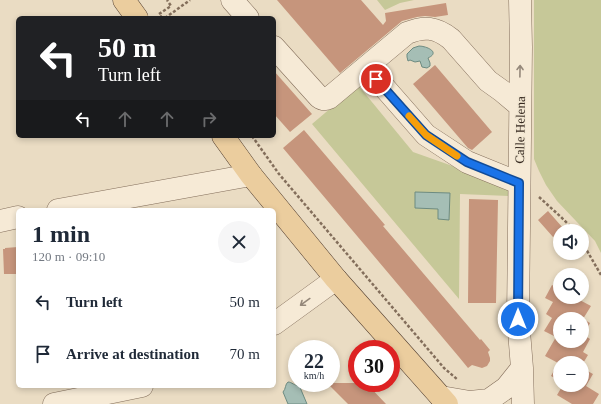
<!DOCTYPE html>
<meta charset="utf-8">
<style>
body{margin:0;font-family:"Times New Roman",serif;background:#f6f6f7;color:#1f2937;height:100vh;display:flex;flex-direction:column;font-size:15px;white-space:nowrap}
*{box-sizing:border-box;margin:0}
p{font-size:13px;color:#747a83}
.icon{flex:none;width:22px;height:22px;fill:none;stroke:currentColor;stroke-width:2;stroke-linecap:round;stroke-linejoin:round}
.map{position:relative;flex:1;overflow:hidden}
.details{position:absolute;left:16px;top:208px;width:260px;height:180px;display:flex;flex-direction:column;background:#fff;border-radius:6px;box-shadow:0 2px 6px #0003}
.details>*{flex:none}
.banner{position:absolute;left:16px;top:16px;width:260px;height:122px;border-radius:6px;box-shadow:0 2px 6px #0003;background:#202124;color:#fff;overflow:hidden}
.fabs{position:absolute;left:553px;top:224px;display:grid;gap:8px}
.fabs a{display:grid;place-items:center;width:36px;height:36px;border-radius:50%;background:#fff;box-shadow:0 2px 6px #0003;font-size:20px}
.speed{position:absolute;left:288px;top:340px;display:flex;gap:8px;font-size:20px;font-weight:700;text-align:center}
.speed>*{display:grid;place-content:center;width:52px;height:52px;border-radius:50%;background:#fff;box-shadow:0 2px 6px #0003;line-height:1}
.speed small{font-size:10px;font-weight:400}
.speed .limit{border:6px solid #d22;background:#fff;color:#111}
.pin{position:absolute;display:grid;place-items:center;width:34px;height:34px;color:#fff;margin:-17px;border:2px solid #fff;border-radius:50%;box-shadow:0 1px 4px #0007}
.me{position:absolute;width:44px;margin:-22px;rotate:0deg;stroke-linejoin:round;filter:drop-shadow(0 0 3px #0008)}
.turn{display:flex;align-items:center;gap:14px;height:84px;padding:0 16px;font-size:18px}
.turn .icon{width:52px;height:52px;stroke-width:2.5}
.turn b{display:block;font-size:28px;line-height:34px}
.lanes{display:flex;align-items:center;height:38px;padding:0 16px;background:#0003;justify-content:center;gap:20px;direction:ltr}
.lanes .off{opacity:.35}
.round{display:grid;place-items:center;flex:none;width:42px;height:42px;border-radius:21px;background:#f6f6f7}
.head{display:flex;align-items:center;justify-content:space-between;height:68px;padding:0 16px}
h1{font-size:24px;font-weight:800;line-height:30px}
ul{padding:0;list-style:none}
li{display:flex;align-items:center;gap:12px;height:52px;padding:0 16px}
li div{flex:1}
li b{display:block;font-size:15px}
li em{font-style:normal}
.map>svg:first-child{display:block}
</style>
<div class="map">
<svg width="601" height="404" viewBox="0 0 601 404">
<rect width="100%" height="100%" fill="#eadcc3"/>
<path fill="#c6c898" d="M377,0H414L400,3L385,10Z
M534,0H601V253L595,241L557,201L546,185L539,171L534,159Z
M358,85L413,152L509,186V196L460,194L459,299L312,124Z"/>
<path fill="#a5beb5" stroke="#6d8b81" d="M419,46C426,46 441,52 428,58L430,63V66L427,68L422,67L420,61L415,62L410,60L408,61L407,57V54L413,48Z
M415,192L450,193L449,220L438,219V209L415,208Z
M288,382C292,382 294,386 299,385L307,404H288L283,392C286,389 285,384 288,382Z"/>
<path fill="#c6957c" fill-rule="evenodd" d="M277,0H361L383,25L386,21L385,13L446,3L448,15L435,17L425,16L417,17L402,21L340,73Z
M435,65L492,132L472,150L468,148L413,84Z
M274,71L312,114L290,132L274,114Z
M304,130L385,225L383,226L480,340L481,339L490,350L488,352L490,358V361L487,366L482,368L472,365L468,368L459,357L283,148Z
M469,199L498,200L496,303H468Z
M548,211L563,228L553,237L538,220Z
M18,247V274H4L3,249H5V248Z
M552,285L560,289V297H574L591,306L583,319L590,323L584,335L590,339L583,352L588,355L582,365V363H560V381L551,376L558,363L545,356L556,337L544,331L552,318L546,314L553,302L545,298ZM560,319H582V341H560Z
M582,368L593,374L586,386L599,394L593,404H572L557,395L563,385H582Z
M327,383H366L386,404H348Z"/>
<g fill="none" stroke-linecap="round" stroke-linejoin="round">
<g stroke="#836e5b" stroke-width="23">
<path id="minor" d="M232,0L248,18
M520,0L521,47L518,319L522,368L523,404
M274,47L319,97C323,100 325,100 329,98L407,33C424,26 436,27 451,39L488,81L502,91L520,106
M377,79L426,135L467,162L519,183
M58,210L251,175
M0,221L18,217
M274,324L336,279
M441,397L470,402L489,400L506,388L522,368
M54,404L142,386"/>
</g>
<g stroke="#513d2f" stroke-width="23">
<path id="major" d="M124,0L137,18
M223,136L251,175L336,279L447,404"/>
</g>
<path stroke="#836e5b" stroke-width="2.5" stroke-dasharray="3 2" stroke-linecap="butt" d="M162,18L159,14L171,6L167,0
M165,18L190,0
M252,136L279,174L444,368L458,380
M539,197L561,217L575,231
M582,242L601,275"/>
<use href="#minor" stroke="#f6ead6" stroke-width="22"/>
<use href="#major" stroke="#ebcd9e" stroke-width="22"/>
</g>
<defs><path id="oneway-shaft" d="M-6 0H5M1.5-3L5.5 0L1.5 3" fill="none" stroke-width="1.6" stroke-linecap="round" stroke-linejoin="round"/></defs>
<g stroke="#95887a">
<use href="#oneway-shaft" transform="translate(520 71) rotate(-89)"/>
<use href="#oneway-shaft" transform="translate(305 302) rotate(144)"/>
</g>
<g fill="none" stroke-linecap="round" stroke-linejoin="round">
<g stroke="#114b97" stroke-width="10">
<path id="route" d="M376,79L426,135L467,162L519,183L518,319"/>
</g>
<use href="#route" stroke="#1a73e8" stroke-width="7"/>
<path stroke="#f59e0b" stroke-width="7" d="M409,116L426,135L457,156"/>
</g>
<g text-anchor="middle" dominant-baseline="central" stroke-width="3" stroke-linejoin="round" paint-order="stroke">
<g font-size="13" fill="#34271e" stroke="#f2e7d2">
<text transform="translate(520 130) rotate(-89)">Calle Helena</text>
</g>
</g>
</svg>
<div class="fabs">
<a><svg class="icon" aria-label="sound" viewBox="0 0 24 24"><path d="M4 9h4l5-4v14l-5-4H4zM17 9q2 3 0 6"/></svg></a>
<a><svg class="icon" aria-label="search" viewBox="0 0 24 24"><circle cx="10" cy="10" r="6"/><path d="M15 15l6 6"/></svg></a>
<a>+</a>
<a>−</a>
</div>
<div class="speed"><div>22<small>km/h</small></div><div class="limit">30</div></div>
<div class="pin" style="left:376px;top:79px;background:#d93025"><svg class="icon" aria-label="arrive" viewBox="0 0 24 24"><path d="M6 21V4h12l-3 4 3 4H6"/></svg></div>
<svg class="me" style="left:518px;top:319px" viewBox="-20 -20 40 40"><circle r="17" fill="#1a73e8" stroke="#fff" stroke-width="3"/><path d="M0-11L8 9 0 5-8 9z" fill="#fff"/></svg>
<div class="banner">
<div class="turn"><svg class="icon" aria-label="left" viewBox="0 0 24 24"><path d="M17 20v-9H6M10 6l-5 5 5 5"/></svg><div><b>50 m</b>Turn left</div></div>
<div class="lanes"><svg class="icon" aria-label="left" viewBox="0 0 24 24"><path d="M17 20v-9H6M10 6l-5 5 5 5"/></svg><svg class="icon off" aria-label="ahead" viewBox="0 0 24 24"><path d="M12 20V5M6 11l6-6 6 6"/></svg><svg class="icon off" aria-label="ahead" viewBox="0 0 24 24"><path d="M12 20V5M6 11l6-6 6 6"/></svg><svg class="icon off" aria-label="right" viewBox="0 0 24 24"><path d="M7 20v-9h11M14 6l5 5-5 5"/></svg></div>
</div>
<section class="details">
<div class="head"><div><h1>1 min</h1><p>120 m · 09:10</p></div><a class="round"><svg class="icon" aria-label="close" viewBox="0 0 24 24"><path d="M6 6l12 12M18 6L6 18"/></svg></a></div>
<ul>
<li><svg class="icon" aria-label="left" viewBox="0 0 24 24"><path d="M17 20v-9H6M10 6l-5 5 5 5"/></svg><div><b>Turn left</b></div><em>50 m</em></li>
<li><svg class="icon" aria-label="arrive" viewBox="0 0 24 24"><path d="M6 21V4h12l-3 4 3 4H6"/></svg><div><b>Arrive at destination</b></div><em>70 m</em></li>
</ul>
</section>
</div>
